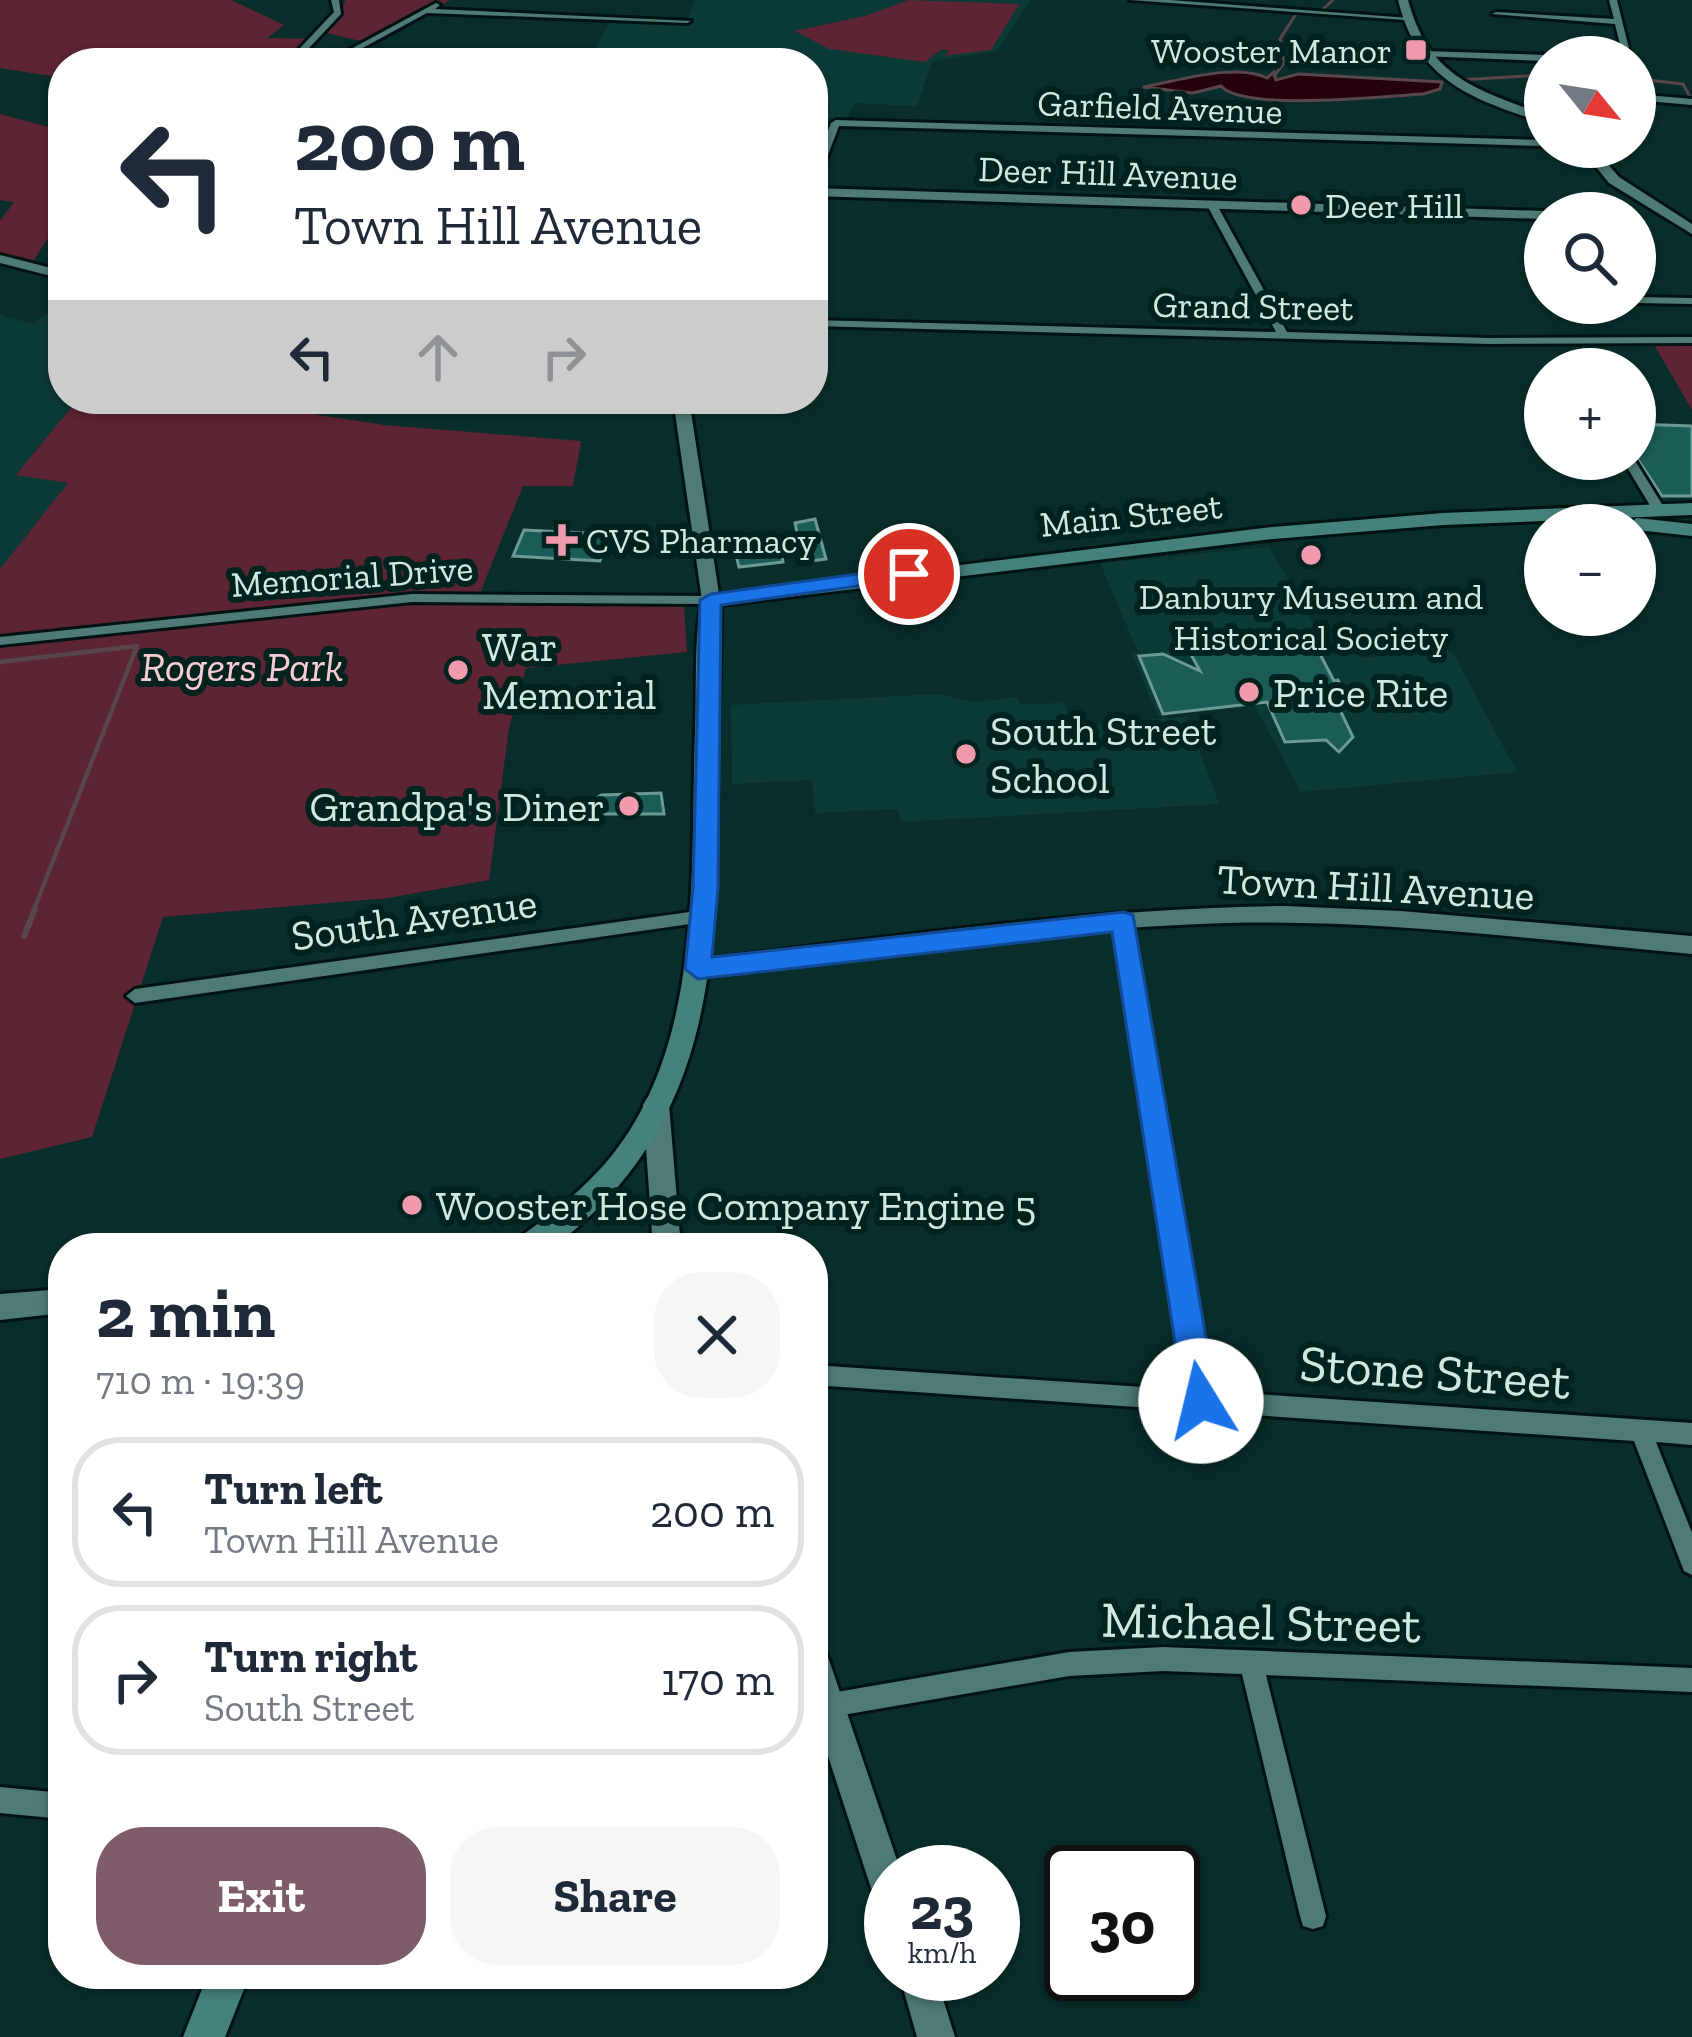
<!DOCTYPE html>
<meta charset="utf-8">
<style>
body{margin:0;font-family:"Zilla Slab",serif;background:#f6f6f7;color:#1f2937;height:100vh;display:flex;flex-direction:column;font-size:45px;white-space:nowrap}
*{box-sizing:border-box;margin:0}
p{font-size:39px;color:#747a83}
.icon{flex:none;width:66px;height:66px;fill:none;stroke:currentColor;stroke-width:2;stroke-linecap:round;stroke-linejoin:round}
.map{position:relative;flex:1;overflow:hidden}
.details{position:absolute;left:48px;top:1233px;width:780px;height:756px;display:flex;flex-direction:column;background:#fff;border-radius:48px;box-shadow:0 3px 9px #0004}
.details>*{flex:none}
.banner{position:absolute;left:48px;top:48px;width:780px;height:366px;border-radius:48px;box-shadow:0 3px 9px #0004;background:#fff;color:#1f2937;overflow:hidden}
.needle{width:78px;rotate:120deg}
.tools{position:absolute;left:1524px;top:36px;display:grid;gap:24px}
.tools a{display:grid;place-items:center;width:132px;height:132px;border-radius:50%;background:#fff;box-shadow:0 3px 9px #0004;font-size:60px}
.speed{position:absolute;left:864px;top:1845px;display:flex;gap:24px;font-size:60px;font-weight:700;text-align:center}
.speed>*{display:grid;place-content:center;width:156px;height:156px;border-radius:50%;background:#fff;box-shadow:0 3px 9px #0004;line-height:1}
.speed small{font-size:30px;font-weight:400}
.speed .limit{border:6px solid #111;border-radius:18px;background:#fff;color:#111}
.pin{position:absolute;display:grid;place-items:center;width:102px;height:102px;color:#fff;margin:-51px;border:6px solid #fff;border-radius:50%;box-shadow:0 3px 12px #0007}
.me{position:absolute;width:132px;margin:-66px;rotate:351deg;stroke-linejoin:round;filter:drop-shadow(0 0 9px #0008)}
.turn{display:flex;align-items:center;gap:42px;height:252px;padding:0 48px;font-size:54px}
.turn .icon{width:156px;height:156px;stroke-width:2.5}
.turn b{display:block;font-size:84px;line-height:102px}
.lanes{display:flex;align-items:center;height:114px;padding:0 48px;background:#0003;justify-content:center;gap:60px;direction:ltr}
.lanes .off{opacity:.35}
.round{display:grid;place-items:center;flex:none;width:126px;height:126px;border-radius:48px;background:#f6f6f7}
.head{display:flex;align-items:center;justify-content:space-between;height:204px;padding:0 48px}
h1{font-size:72px;font-weight:700;line-height:90px}
.button{display:flex;gap:24px;margin-top:auto;padding:24px 48px}
.button a{flex:1;height:138px;border-radius:48px;background:#7e5c6c;color:#fff;font-size:48px;font-weight:700;line-height:138px;text-align:center}
.button a+a{background:#f6f6f7;color:#1f2937}
ul{padding:0;list-style:none}
li{display:flex;align-items:center;gap:36px;height:150px;margin:0 24px 18px;padding:0 24px;border:6px solid #e0e1e3;border-radius:48px}
li div{flex:1}
li b{display:block;font-size:45px}
li em{font-style:normal}
.map>svg:first-child{display:block}
</style>
<div class="map">
<svg width="1692" height="2037" viewBox="0 0 1692 2037">
<rect width="100%" height="100%" fill="#092d2a"/>
<path fill="#0b3a36" d="M695,0H1030L997,51L932,62L917,106L854,103L847,119L813,118V63H652L664,50L592,52L612,20L686,23Z
M63,303V399H78L17,474L69,482L0,569V315L33,324Z
M1269,547L1325,643L1363,658L1439,649L1453,653L1517,772L1301,792L1255,706L1158,716L1132,654L1138,652L1100,563Z
M936,694L976,702L1017,697L1019,704L1063,703L1074,728L1187,716L1219,804L901,822L898,809L815,813L812,780L732,784L731,705Z"/>
<path fill="#5d2433" d="M0,0H231L284,25L267,38L316,39L304,51L245,52L236,63H63V78L0,68Z
M345,0H450L369,43L322,32L342,11Z
M909,0L1019,4L991,50L944,56L950,51L942,49L925,62L829,49L795,31L865,16Z
M0,114L63,131V215L30,266L0,258V221L14,202L0,200Z
M1653,343L1692,344V410Z
M78,399H252L286,410L385,425L581,441L573,486H523L476,603L684,606L687,652L526,668L509,728L489,880L388,898L163,917L92,1137L0,1159V569L68,483L16,475Z"/>
<path fill="#24010b" stroke="#58464c" stroke-width="3" d="M1274,72L1276,80L1298,74L1442,82L1440,89L1423,94C1384,96 1244,112 1221,86L1193,93L1143,87C1175,82 1235,62 1267,78Z"/>
<g fill="none" stroke-linecap="round" stroke-linejoin="round">
<path stroke="#58464c" stroke-width="3" d="M1323,9L1333,0
M1274,76L1284,63L1280,39L1296,14
M1639,79L1683,84L1690,97
M1459,80L1545,75"/>
<path stroke="#58464c" stroke-width="4.5" d="M0,662L137,646L33,912"/>
<path stroke="#58464c" stroke-width="6" d="M24,936L35,909"/>
</g>
<path fill="#1b5c57" stroke="#6c9994" stroke-width="3" d="M1635,424L1692,426V496H1662L1635,455Z
M815,519L826,559L810,561L807,551H801L795,523Z
M524,530L606,534L605,546L600,561L513,556Z
M780,547L783,562L739,567L735,551Z
M1275,638L1320,654L1334,681L1338,680L1349,703L1338,706L1353,737L1339,752L1326,740L1285,742L1267,702L1163,714L1139,656L1163,654L1200,671L1188,649Z
M661,793L664,814H594L595,799L601,795Z"/>
<g fill="none" stroke-linecap="round" stroke-linejoin="round">
<g stroke="#001312" stroke-width="6">
<path id="minor" d="M331,0H339L341,14L295,63H286L334,12Z
M1130,0H1170L1409,18L1405,20Z
M1609,0H1617L1631,57H1623L1615,24L1492,14L1496,12L1614,19Z
M436,3L440,5L435,9L691,21L687,23L427,13L335,63H325Z
M1424,51L1545,55L1549,57H1545V61L1421,56Z
M1635,94L1692,99V105L1635,100Z
M836,120L1545,140V146L839,126L818,181L813,184V169L831,123Z
M1213,204L1218,207L1287,332L1489,338L1692,337V343L1489,344L813,326V320L1276,332L1208,207Z
M1635,297L1692,298V304L1635,303Z
M1622,459H1634L1665,509L1664,512H1654Z
M412,594L711,596L718,600L711,604L412,602L0,645V637Z
M704,910L712,916L704,922L135,1003L126,996L135,989Z
M1124,916L1133,922L1210,1391L1692,1423V1445L1656,1442L1692,1533V1575L1684,1571L1634,1441L813,1385V1365L1188,1390L1115,922Z
M1163,1647L1692,1668V1692L1266,1675L1326,1916L1323,1926L1313,1929L1303,1926L1300,1916L1242,1674L1163,1671L1069,1676L831,1717L822,1714L819,1705L822,1696L831,1693L1069,1652Z
M0,1787L63,1793V1819L0,1813Z"/>
</g>
<g stroke="#001312" stroke-width="6">
<path id="tertiary" d="M1398,0H1408C1429,78 1476,89 1545,115V123C1471,99 1418,81 1398,0Z
M1580,147H1593L1619,177L1692,224V234L1609,183Z
M813,188L1545,211L1550,213H1545V219L813,196Z
M0,255L63,271V279L0,263Z
M673,399H689L720,600L711,606L702,600Z
M1284,906L1401,911L1692,936V954C1537,940 1382,919 1226,923C1049,928 873,957 698,978L686,969L698,960C893,937 1087,908 1284,906Z
M656,1095L665,1098L669,1105L681,1248H653L643,1105L647,1098Z
M63,1289V1313L0,1320V1294Z
M813,1644L824,1649L829,1660L901,1872H891V1912L878,1907L873,1894L813,1710Z
M899,1974H935L955,2037H917Z"/>
</g>
<g stroke="#001312" stroke-width="6">
<path id="secondary" d="M1692,503V515L1443,525L1273,539L721,605C721,660 718,715 718,770C717,958 716,1125 552,1248H513L517,1239C552,1214 586,1188 613,1154C704,1038 690,870 695,732C697,698 693,624 704,596L1273,527L1443,513Z
M1637,518L1692,524V536L1637,530L1627,524Z
M208,1974H250L225,2037H183Z"/>
</g>
<use href="#minor" fill="#4e7b76" fill-rule="evenodd"/>
<use href="#tertiary" fill="#4e7b76" fill-rule="evenodd"/>
<use href="#secondary" fill="#45827c" fill-rule="evenodd"/>
</g>
<path fill="#1a73e8" stroke="#114b97" stroke-width="3" d="M909,567L916,569V578L721,605L718,889L712,957L1124,912L1133,915L1217,1401L1212,1412L1201,1416L1189,1412L1184,1401L1112,932L698,979L685,969L693,889L700,600L711,594Z"/>
<g fill="#f29aad" stroke="#002320" stroke-width="4.5">
<rect x="1404" y="38" width="24" height="24" rx="6"/>
<circle cx="1301" cy="205" r="12"/>
<path d="M556 522h12v12h12v12h-12v12h-12v-12h-12v-12h12z"/>
<circle cx="1311" cy="555" r="12"/>
<circle cx="458" cy="670" r="12"/>
<circle cx="1249" cy="692" r="12"/>
<circle cx="966" cy="754" r="12"/>
<circle cx="629" cy="806" r="12"/>
<circle cx="412" cy="1205" r="12"/>
</g>
<g text-anchor="middle" dominant-baseline="central" stroke-width="12" stroke-linejoin="round" paint-order="stroke">
<g font-size="36" fill="#d0e7e4" stroke="#002320" text-anchor="start">
<text x="1392" y="50" text-anchor="end">Wooster Manor</text>
<text x="1325" y="205">Deer Hill</text>
<text x="586" y="540">CVS Pharmacy</text>
<text x="1311" y="596" text-anchor="middle">Danbury Museum and<tspan x="1311" dy="41">Historical Society</tspan></text>
</g>
<g font-size="36" fill="#d0e7e4" stroke="#002320">
<text transform="translate(1160 107) rotate(2)">Garfield Avenue</text>
<text transform="translate(1108 173) rotate(2)">Deer Hill Avenue</text>
<text transform="translate(1253 306) rotate(1)">Grand Street</text>
<text transform="translate(1131 515) rotate(-6)">Main Street</text>
<text transform="translate(352 576) rotate(-4)">Memorial Drive</text>
</g>
<g font-size="42" fill="#d0e7e4" stroke="#002320" text-anchor="start">
<text x="482" y="646">War<tspan x="482" dy="48">Memorial</tspan></text>
<text x="1273" y="692">Price Rite</text>
<text x="990" y="730">South Street<tspan x="990" dy="48">School</tspan></text>
<text x="605" y="806" text-anchor="end">Grandpa's Diner</text>
<text x="436" y="1205">Wooster Hose Company Engine 5</text>
</g>
<g font-size="42" font-style="italic" fill="#fbcbd4" stroke="#002320">
<text x="242" y="666">Rogers Park</text>
</g>
<g font-size="42" fill="#d0e7e4" stroke="#002320">
<text transform="translate(1376 887) rotate(3)">Town Hill Avenue</text>
<text transform="translate(414 919) rotate(-8)">South Avenue</text>
</g>
<g font-size="51" fill="#d0e7e4" stroke="#002320">
<text transform="translate(1435 1372) rotate(4)">Stone Street</text>
<text transform="translate(1261 1622) rotate(1)">Michael Street</text>
</g>
</g>
</svg>
<div class="tools">
<a><svg class="needle" viewBox="-14 -14 28 28"><path d="M0-13l5 13h-10z" fill="#e53935"/><path d="M0 13l5-13h-10z" fill="#747a83"/></svg></a>
<a><svg class="icon" aria-label="search" viewBox="0 0 24 24"><circle cx="10" cy="10" r="6"/><path d="M15 15l6 6"/></svg></a>
<a>+</a>
<a>−</a>
</div>
<div class="speed"><div>23<small>km/h</small></div><div class="limit">30</div></div>
<div class="pin" style="left:909px;top:574px;background:#d93025"><svg class="icon" aria-label="arrive" viewBox="0 0 24 24"><path d="M6 21V4h12l-3 4 3 4H6"/></svg></div>
<svg class="me" style="left:1201px;top:1401px" viewBox="-20 -20 40 40"><circle r="19" fill="#fff"/><path d="M0-13L10 11 0 6-10 11z" fill="#1a73e8"/></svg>
<div class="banner">
<div class="turn"><svg class="icon" aria-label="left" viewBox="0 0 24 24"><path d="M17 20v-9H6M10 6l-5 5 5 5"/></svg><div><b>200 m</b>Town Hill Avenue</div></div>
<div class="lanes"><svg class="icon" aria-label="left" viewBox="0 0 24 24"><path d="M17 20v-9H6M10 6l-5 5 5 5"/></svg><svg class="icon off" aria-label="ahead" viewBox="0 0 24 24"><path d="M12 20V5M6 11l6-6 6 6"/></svg><svg class="icon off" aria-label="right" viewBox="0 0 24 24"><path d="M7 20v-9h11M14 6l5 5-5 5"/></svg></div>
</div>
<section class="details">
<div class="head"><div><h1>2 min</h1><p>710 m · 19:39</p></div><a class="round"><svg class="icon" aria-label="close" viewBox="0 0 24 24"><path d="M6 6l12 12M18 6L6 18"/></svg></a></div>
<ul>
<li><svg class="icon" aria-label="left" viewBox="0 0 24 24"><path d="M17 20v-9H6M10 6l-5 5 5 5"/></svg><div><b>Turn left</b><p>Town Hill Avenue</p></div><em>200 m</em></li>
<li><svg class="icon" aria-label="right" viewBox="0 0 24 24"><path d="M7 20v-9h11M14 6l5 5-5 5"/></svg><div><b>Turn right</b><p>South Street</p></div><em>170 m</em></li>
</ul>
<div class="button"><a>Exit</a><a>Share</a></div>
</section>
</div>
